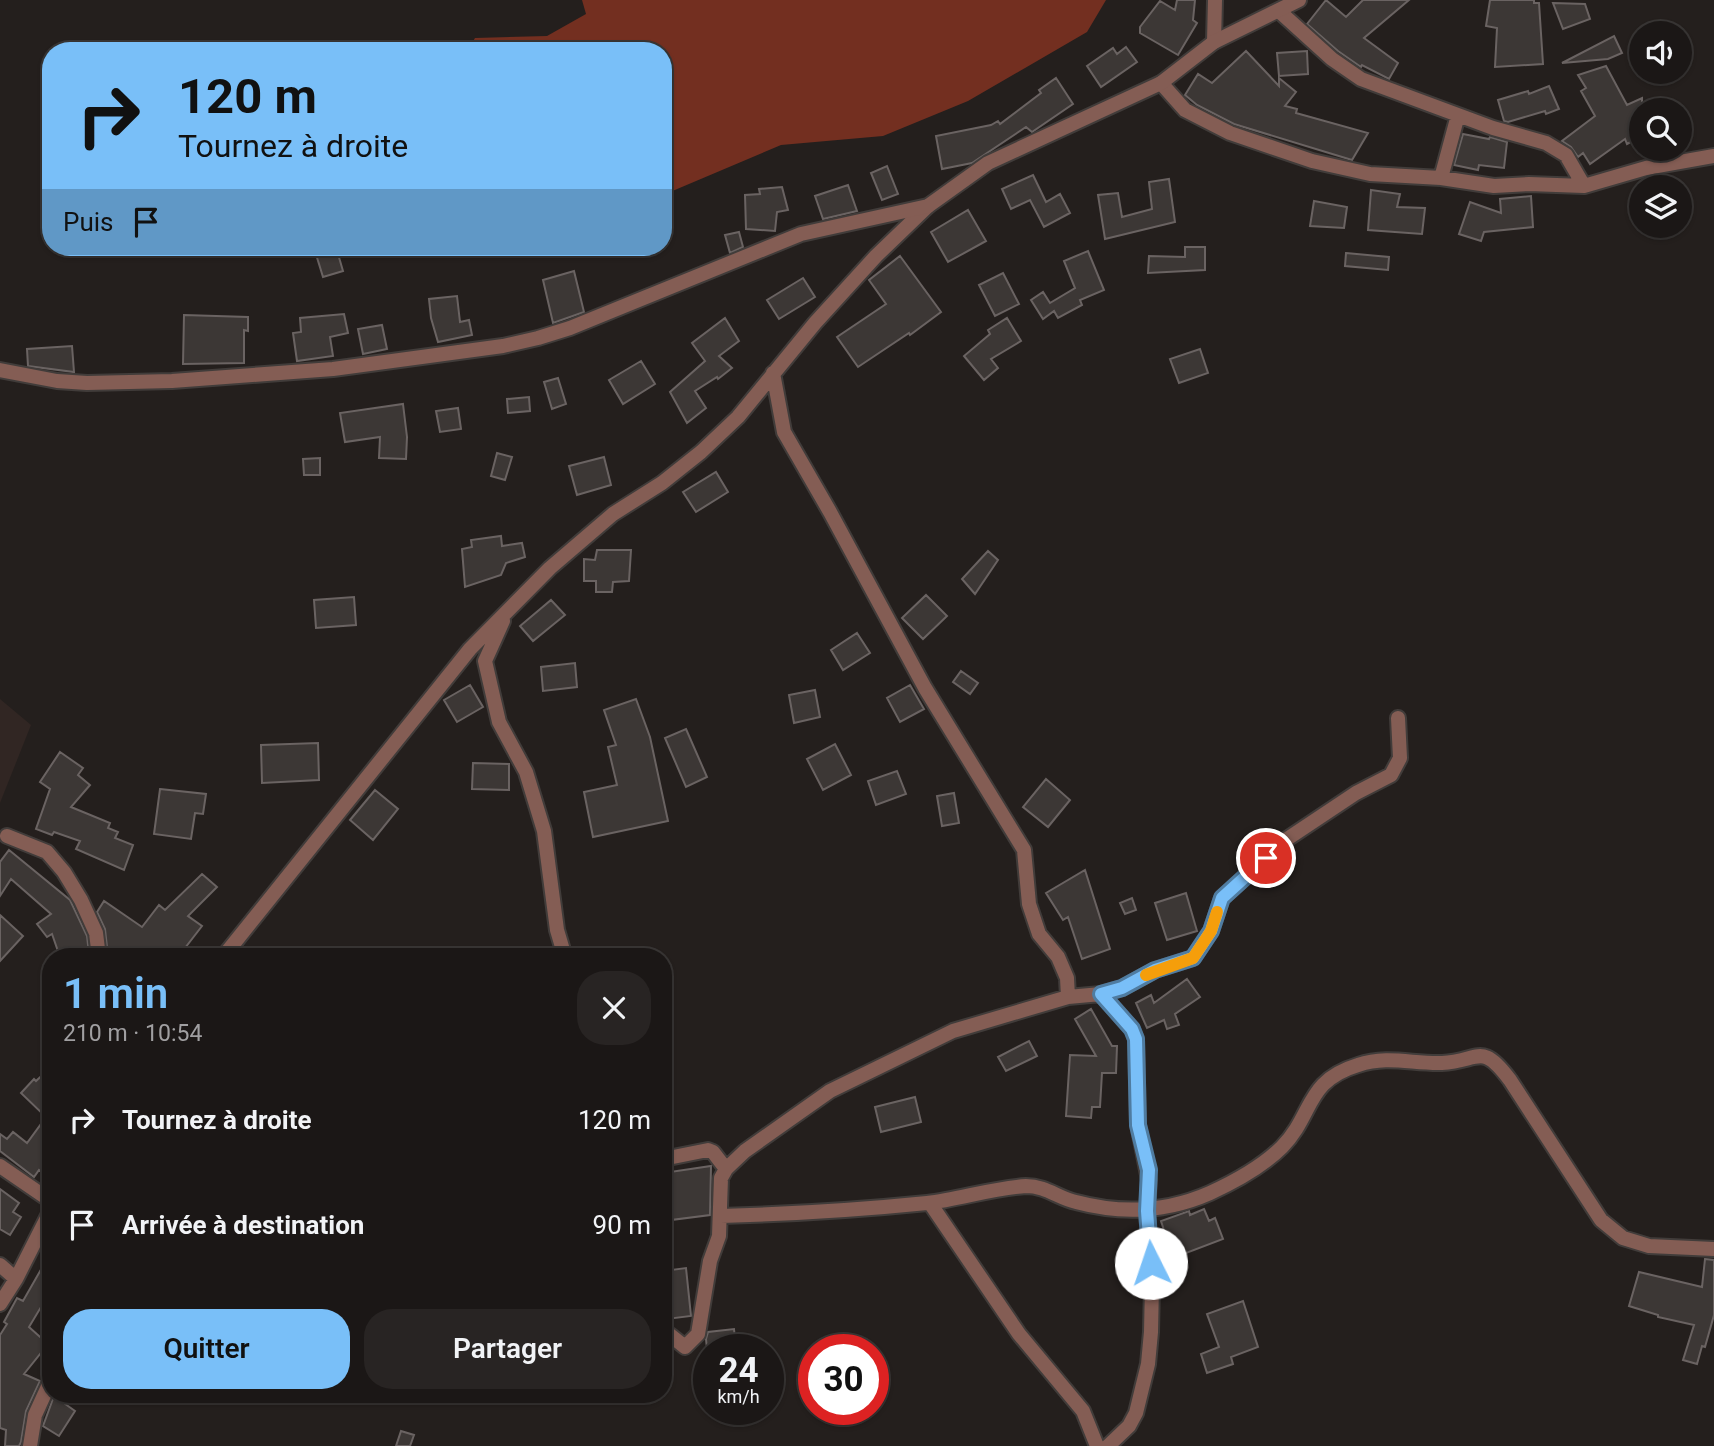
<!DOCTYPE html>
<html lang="fr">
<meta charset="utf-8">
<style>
body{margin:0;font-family:Roboto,sans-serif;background:#282423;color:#f1f3f6;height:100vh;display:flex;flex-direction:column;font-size:26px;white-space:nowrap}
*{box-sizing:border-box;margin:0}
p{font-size:23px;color:#a09fa1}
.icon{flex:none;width:38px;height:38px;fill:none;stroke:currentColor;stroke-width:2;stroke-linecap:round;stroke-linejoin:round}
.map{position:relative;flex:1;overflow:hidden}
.drawer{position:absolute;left:42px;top:948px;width:630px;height:455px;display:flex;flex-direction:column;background:#1b1716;border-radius:28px;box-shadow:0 2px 5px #0004,0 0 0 2px #393635}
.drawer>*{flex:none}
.banner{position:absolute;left:42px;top:42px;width:630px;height:214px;border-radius:28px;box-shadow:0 2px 5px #0004,0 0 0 2px #393635;background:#79bff8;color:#111;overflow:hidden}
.fabs{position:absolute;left:1629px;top:21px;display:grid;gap:14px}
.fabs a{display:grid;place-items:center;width:63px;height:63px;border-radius:50%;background:#1b1716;box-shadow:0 2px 5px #0004,0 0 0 2px #393635;font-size:35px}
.speed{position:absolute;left:693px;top:1334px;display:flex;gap:14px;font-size:35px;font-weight:700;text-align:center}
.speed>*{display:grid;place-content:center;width:91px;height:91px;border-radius:50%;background:#1b1716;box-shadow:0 2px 5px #0004,0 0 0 2px #393635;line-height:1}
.speed small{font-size:18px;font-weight:400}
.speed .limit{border:10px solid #d22;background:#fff;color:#111}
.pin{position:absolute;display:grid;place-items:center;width:60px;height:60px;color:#fff;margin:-30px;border:4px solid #fff;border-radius:50%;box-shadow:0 2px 7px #0007}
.me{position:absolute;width:77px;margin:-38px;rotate:356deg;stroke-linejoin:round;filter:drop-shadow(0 0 5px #0008)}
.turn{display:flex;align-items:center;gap:24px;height:147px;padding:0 21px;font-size:32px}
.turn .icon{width:91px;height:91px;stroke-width:2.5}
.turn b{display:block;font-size:49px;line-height:60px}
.then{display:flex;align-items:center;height:66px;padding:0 21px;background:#0003;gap:14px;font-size:26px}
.round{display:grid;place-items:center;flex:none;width:74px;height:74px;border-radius:28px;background:#282423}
.headline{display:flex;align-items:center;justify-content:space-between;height:119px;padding:0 21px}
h1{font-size:42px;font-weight:600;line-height:52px;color:#79bff8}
.cta{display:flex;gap:14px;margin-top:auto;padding:14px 21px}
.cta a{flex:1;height:80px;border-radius:28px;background:#79bff8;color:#111;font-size:28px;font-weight:600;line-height:80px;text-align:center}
.cta a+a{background:#282423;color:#f1f3f6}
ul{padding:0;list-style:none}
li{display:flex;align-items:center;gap:21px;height:105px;padding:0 21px}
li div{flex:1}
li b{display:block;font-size:26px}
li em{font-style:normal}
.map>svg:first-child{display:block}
</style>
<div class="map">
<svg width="1714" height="1446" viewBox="0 0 1714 1446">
<rect width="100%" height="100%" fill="#241f1d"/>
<path fill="#312623" d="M0,699L31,725L0,803Z"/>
<path fill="#732f20" d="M582,0H1106L1087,32L968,101L883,136L781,145L663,195V51H467L475,38L547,36L586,14Z"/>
<path fill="#3c3735" stroke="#6a6362" stroke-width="2" d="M1177,0H1195L1193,20L1197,23L1178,55L1140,33V27L1160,1L1175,10Z
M1326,0L1346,17L1363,0H1409L1364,38L1398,63L1389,79L1362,65L1361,67L1338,51L1307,24Z
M1490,0H1534V3H1539L1543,64L1495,67L1497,28L1486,26Z
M1553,3L1585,4L1590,19L1563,29Z
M1614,36L1622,53L1608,59L1562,63Z
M1126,47L1137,62L1101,87L1087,66L1113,48L1117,54Z
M1246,51L1279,86V78L1296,92L1285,106L1297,109L1296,113L1368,133L1352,160L1234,124L1197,105L1185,95L1198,74L1212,83Z
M1307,51L1308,74L1279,76L1277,53Z
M1606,66L1627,105L1642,98V136L1627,144L1625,139L1590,164L1583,153L1578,157L1571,147L1562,141L1595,116L1581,91L1586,88L1578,75Z
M1056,78L1073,104L1032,132L1026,127L972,163L942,169L936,136L991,125L998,121L1000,124L1041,93L1039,90Z
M1549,86L1559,109L1546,114L1545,111L1508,122L1504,121L1498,100L1528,91L1529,94Z
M1463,134L1489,139L1490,137L1507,142L1504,168L1479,165L1478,170L1454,165Z
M887,166L898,194L882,200L871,173Z
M1033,175L1046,202L1060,194L1070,213L1044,227L1030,200L1011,209L1002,189Z
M1169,179L1175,222L1105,239L1098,195L1118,193L1122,217L1152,209L1149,182Z
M848,185L857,211L823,219L815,196Z
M782,187L788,210L777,212L775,231L746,229L745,195L760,194L759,189Z
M1371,190L1400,194L1397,207L1425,208L1422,234L1368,230Z
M1531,196L1533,227L1484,232L1481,241L1459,234L1470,202L1501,213L1500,199Z
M1314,201L1347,207L1344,228L1310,226Z
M968,210L986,241L948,262L931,232Z
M739,232L743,247L730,253L725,235Z
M329,247H336L343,271L323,277L315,251Z
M1185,247H1205V270L1148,273L1149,256L1185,257Z
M1088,251L1104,290L1080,300L1082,305L1058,318L1054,311L1043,319L1031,300L1043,292L1050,303L1075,288L1064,261Z
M1346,253L1389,257L1388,270L1345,266Z
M900,256L941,312L910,335L909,333L858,367L837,337L886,304L869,280Z
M574,271L584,312L553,323L543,280Z
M1003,273L1019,304L995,316L979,285Z
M803,278L815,297L779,319L767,300Z
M457,296L460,322L469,320L472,335L438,342L431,318L429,299Z
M344,314L348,333L330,337L333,356L297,361L293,333L301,332L300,318Z
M184,315L248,317V331L244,330V363L183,364Z
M725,318L739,341L719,356L732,368L718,379L717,377L695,391L706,408L687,423L670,392L705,361L692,343Z
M1007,318L1021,341L991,359L998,368L984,380L964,356L990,334L988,330Z
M382,325L387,349L363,354L358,329Z
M72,346L74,372L28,366L27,349Z
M1200,349L1208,373L1179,383L1170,359Z
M641,361L655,384L623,404L609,380Z
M558,378L566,404L552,409L544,382Z
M529,397L530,411L508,413L507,399Z
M403,404L407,437L406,459L379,458L380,437L345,442L340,413Z
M458,408L461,429L440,432L436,411Z
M497,453L512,457L505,480L491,476Z
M604,457L611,485L577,495L569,466Z
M320,458V475H304L303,459Z
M716,472L728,492L696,512L683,492Z
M501,536L502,546L522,543L525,557L506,563L501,575L465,587L462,549L472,547L471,540Z
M597,550H631L629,581L613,582L612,592H596V581H584V559L595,560Z
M988,551L998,560L975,594L962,579Z
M926,595L947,616L923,639L902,618Z
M354,597L356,625L316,628L314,600Z
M551,600L565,615L533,641L520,626Z
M857,633L870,653L843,670L831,650Z
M575,663L577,687L543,691L541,667Z
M961,671L978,683L970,694L953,682Z
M470,685L483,707L457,722L444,700Z
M910,685L924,709L900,722L887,698Z
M815,690L820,717L794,723L789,695Z
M636,699L650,737L668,821L593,837L584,792L617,785L608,747L616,745L604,710Z
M686,729L707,777L686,787L665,738Z
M318,743L319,780L262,783L261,745Z
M835,744L851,775L823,790L807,759Z
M60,752L83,768L78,775L90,785L71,807L110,823L108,828L118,832L115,838L133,845L124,870L76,849L80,841L54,832L52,835L36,829L50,789L40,782Z
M473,763L509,764V790L472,789Z
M897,771L906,794L876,805L868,781Z
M1046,779L1070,800L1048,827L1023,807Z
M160,789L206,794L203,814L195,813L191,839L154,834Z
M375,790L398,809L373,840L350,820Z
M954,793L959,823L942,826L937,796Z
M9,850L70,900L87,936L89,954L80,957H60L52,934L47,937L37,924L51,914L11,879L0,896V862Z
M1085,870L1110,949L1082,959L1068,917L1063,920L1046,893Z
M202,874L217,887L188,916L202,926L178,957H127L107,947L105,929L97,912L104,901L142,927L159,905L165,910Z
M1186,893L1197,931L1167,940L1155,903Z
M1132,898L1136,910L1125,914L1120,903Z
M0,915L23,936L0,961Z
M1187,979L1200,997L1175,1014L1179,1025L1167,1029L1164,1020L1147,1028L1136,1003L1151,995L1154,1003Z
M1091,1009L1112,1046H1117L1116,1073H1102L1100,1107H1092L1091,1118L1066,1116L1070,1055L1096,1056L1075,1019Z
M1029,1041L1037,1056L1006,1071L998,1057Z
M51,1067V1162L43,1173L39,1170L34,1177L0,1151V1134L7,1139L13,1132L27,1143L46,1117L21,1093L34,1079L36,1081Z
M915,1097L921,1122L881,1132L875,1107Z
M711,1166L710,1215L663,1221V1173Z
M0,1189L19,1203L13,1212L21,1217L10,1235L0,1229Z
M1204,1209L1209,1221L1215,1218L1223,1239L1173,1258L1161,1221L1189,1211L1190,1215Z
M51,1252V1313L41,1307L29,1327L48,1344L24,1374L40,1381L26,1411L21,1442L19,1446H5L6,1430L0,1428V1335L7,1324L4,1322L17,1298L23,1301Z
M1705,1259L1714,1260V1315L1705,1347L1702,1346L1697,1364L1683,1360L1694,1325L1658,1317V1315L1629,1306L1639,1272L1702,1287Z
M686,1268L691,1316L667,1319L663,1271Z
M1243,1301L1258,1347L1231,1357L1233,1364L1207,1373L1201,1354L1219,1347L1207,1314Z
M734,1329L736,1349H707L706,1339L708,1332Z
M54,1396L75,1411L59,1436L43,1426Z
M401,1431L414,1435L410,1446H396Z"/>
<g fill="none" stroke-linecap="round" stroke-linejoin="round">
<g stroke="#413c3a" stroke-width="18">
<path id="minor" d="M1279,11L1332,59L1361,79L1493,128L1546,143L1566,155L1584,186
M1214,42L1215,0
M1161,83L1185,110L1230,133L1312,161L1370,174L1441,178L1494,186L1529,184L1584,186L1646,168L1714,156
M1441,178L1458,115
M773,373L784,432L830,512L925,688L1024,850L1029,904L1039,934L1058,957L1067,978L1068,997
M503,621L485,661L499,722L526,772L544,831L557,930L565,957
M7,836L47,852L64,872L81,900L96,933L99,957
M223,957L470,649L550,568L613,514L662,483L701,452L738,417L815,323L876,256L928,206
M1101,994L1132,1029L1136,1039L1138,1125L1149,1180L1147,1211L1152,1285L1151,1332L1148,1364L1136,1413L1129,1426L1108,1446
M663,1159L708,1150L713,1152L726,1169
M0,1166L51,1201
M930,1203L1019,1334L1083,1411L1097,1446
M721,1216C790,1214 858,1210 927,1203C960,1199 993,1188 1026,1186C1046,1186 1058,1198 1076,1202C1121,1214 1167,1212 1210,1193C1234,1182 1263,1166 1282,1147C1314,1114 1305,1081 1358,1065C1388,1055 1412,1064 1442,1063C1480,1061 1481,1041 1510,1080L1601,1220L1623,1238L1649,1246L1714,1249
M0,1265L16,1279
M0,1304L16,1279L51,1210
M663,1334L670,1335L685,1347L698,1334L710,1261L719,1236L721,1178L726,1169L745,1151L830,1091L953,1031L1068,997L1101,994L1122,988L1155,970L1193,958L1211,931L1222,898L1284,841L1356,793L1391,775L1400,758L1398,718
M30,1446L35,1415L51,1380"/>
</g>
<g stroke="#413c3a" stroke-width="18">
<path id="tertiary" d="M0,370L57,381L87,383L172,381L333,369L503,346L538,338L570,328L801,234L928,206L988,163L1161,83L1214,42L1299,0"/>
</g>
<use href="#minor" stroke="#845d54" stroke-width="14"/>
<use href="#tertiary" stroke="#845d54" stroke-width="14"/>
</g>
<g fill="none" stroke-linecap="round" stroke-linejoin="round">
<g stroke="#4f7ca1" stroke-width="18">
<path id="route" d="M1151,1263L1147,1211L1149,1170L1138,1125L1136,1039L1132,1029L1101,994L1122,988L1155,970L1193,958L1211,931L1222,898L1266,858"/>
</g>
<use href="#route" stroke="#79bff8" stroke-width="12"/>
<path stroke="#f59e0b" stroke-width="12" d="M1146,975L1193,958L1211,931L1217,912"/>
</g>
</svg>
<div class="fabs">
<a><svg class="icon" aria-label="sound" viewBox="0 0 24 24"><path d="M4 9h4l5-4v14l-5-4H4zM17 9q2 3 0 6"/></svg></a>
<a><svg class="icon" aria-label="search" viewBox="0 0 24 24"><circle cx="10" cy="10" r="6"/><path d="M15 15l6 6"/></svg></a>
<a><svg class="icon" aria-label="layers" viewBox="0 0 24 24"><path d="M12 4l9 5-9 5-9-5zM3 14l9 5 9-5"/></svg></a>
</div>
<div class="speed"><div>24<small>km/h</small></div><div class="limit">30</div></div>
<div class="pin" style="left:1266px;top:858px;background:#d93025"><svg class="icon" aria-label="arrive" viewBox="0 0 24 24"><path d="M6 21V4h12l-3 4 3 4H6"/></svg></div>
<svg class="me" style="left:1151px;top:1263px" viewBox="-20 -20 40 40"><circle r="19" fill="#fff"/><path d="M0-13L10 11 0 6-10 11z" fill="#79bff8"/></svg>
<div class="banner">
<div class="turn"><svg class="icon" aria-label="right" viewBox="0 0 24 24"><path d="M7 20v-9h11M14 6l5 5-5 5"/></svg><div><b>120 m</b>Tournez à droite</div></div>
<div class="then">Puis<svg class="icon" aria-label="arrive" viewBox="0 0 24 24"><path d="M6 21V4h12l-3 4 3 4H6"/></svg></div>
</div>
<section class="drawer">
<div class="headline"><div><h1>1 min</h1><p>210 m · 10:54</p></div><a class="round"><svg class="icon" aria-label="close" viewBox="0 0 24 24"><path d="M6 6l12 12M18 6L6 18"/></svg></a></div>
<ul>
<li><svg class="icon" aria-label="right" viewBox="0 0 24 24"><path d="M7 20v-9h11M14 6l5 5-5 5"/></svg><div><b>Tournez à droite</b></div><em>120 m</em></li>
<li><svg class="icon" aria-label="arrive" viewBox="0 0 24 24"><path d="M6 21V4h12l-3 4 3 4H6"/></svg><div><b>Arrivée à destination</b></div><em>90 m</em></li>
</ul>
<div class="cta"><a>Quitter</a><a>Partager</a></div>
</section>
</div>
